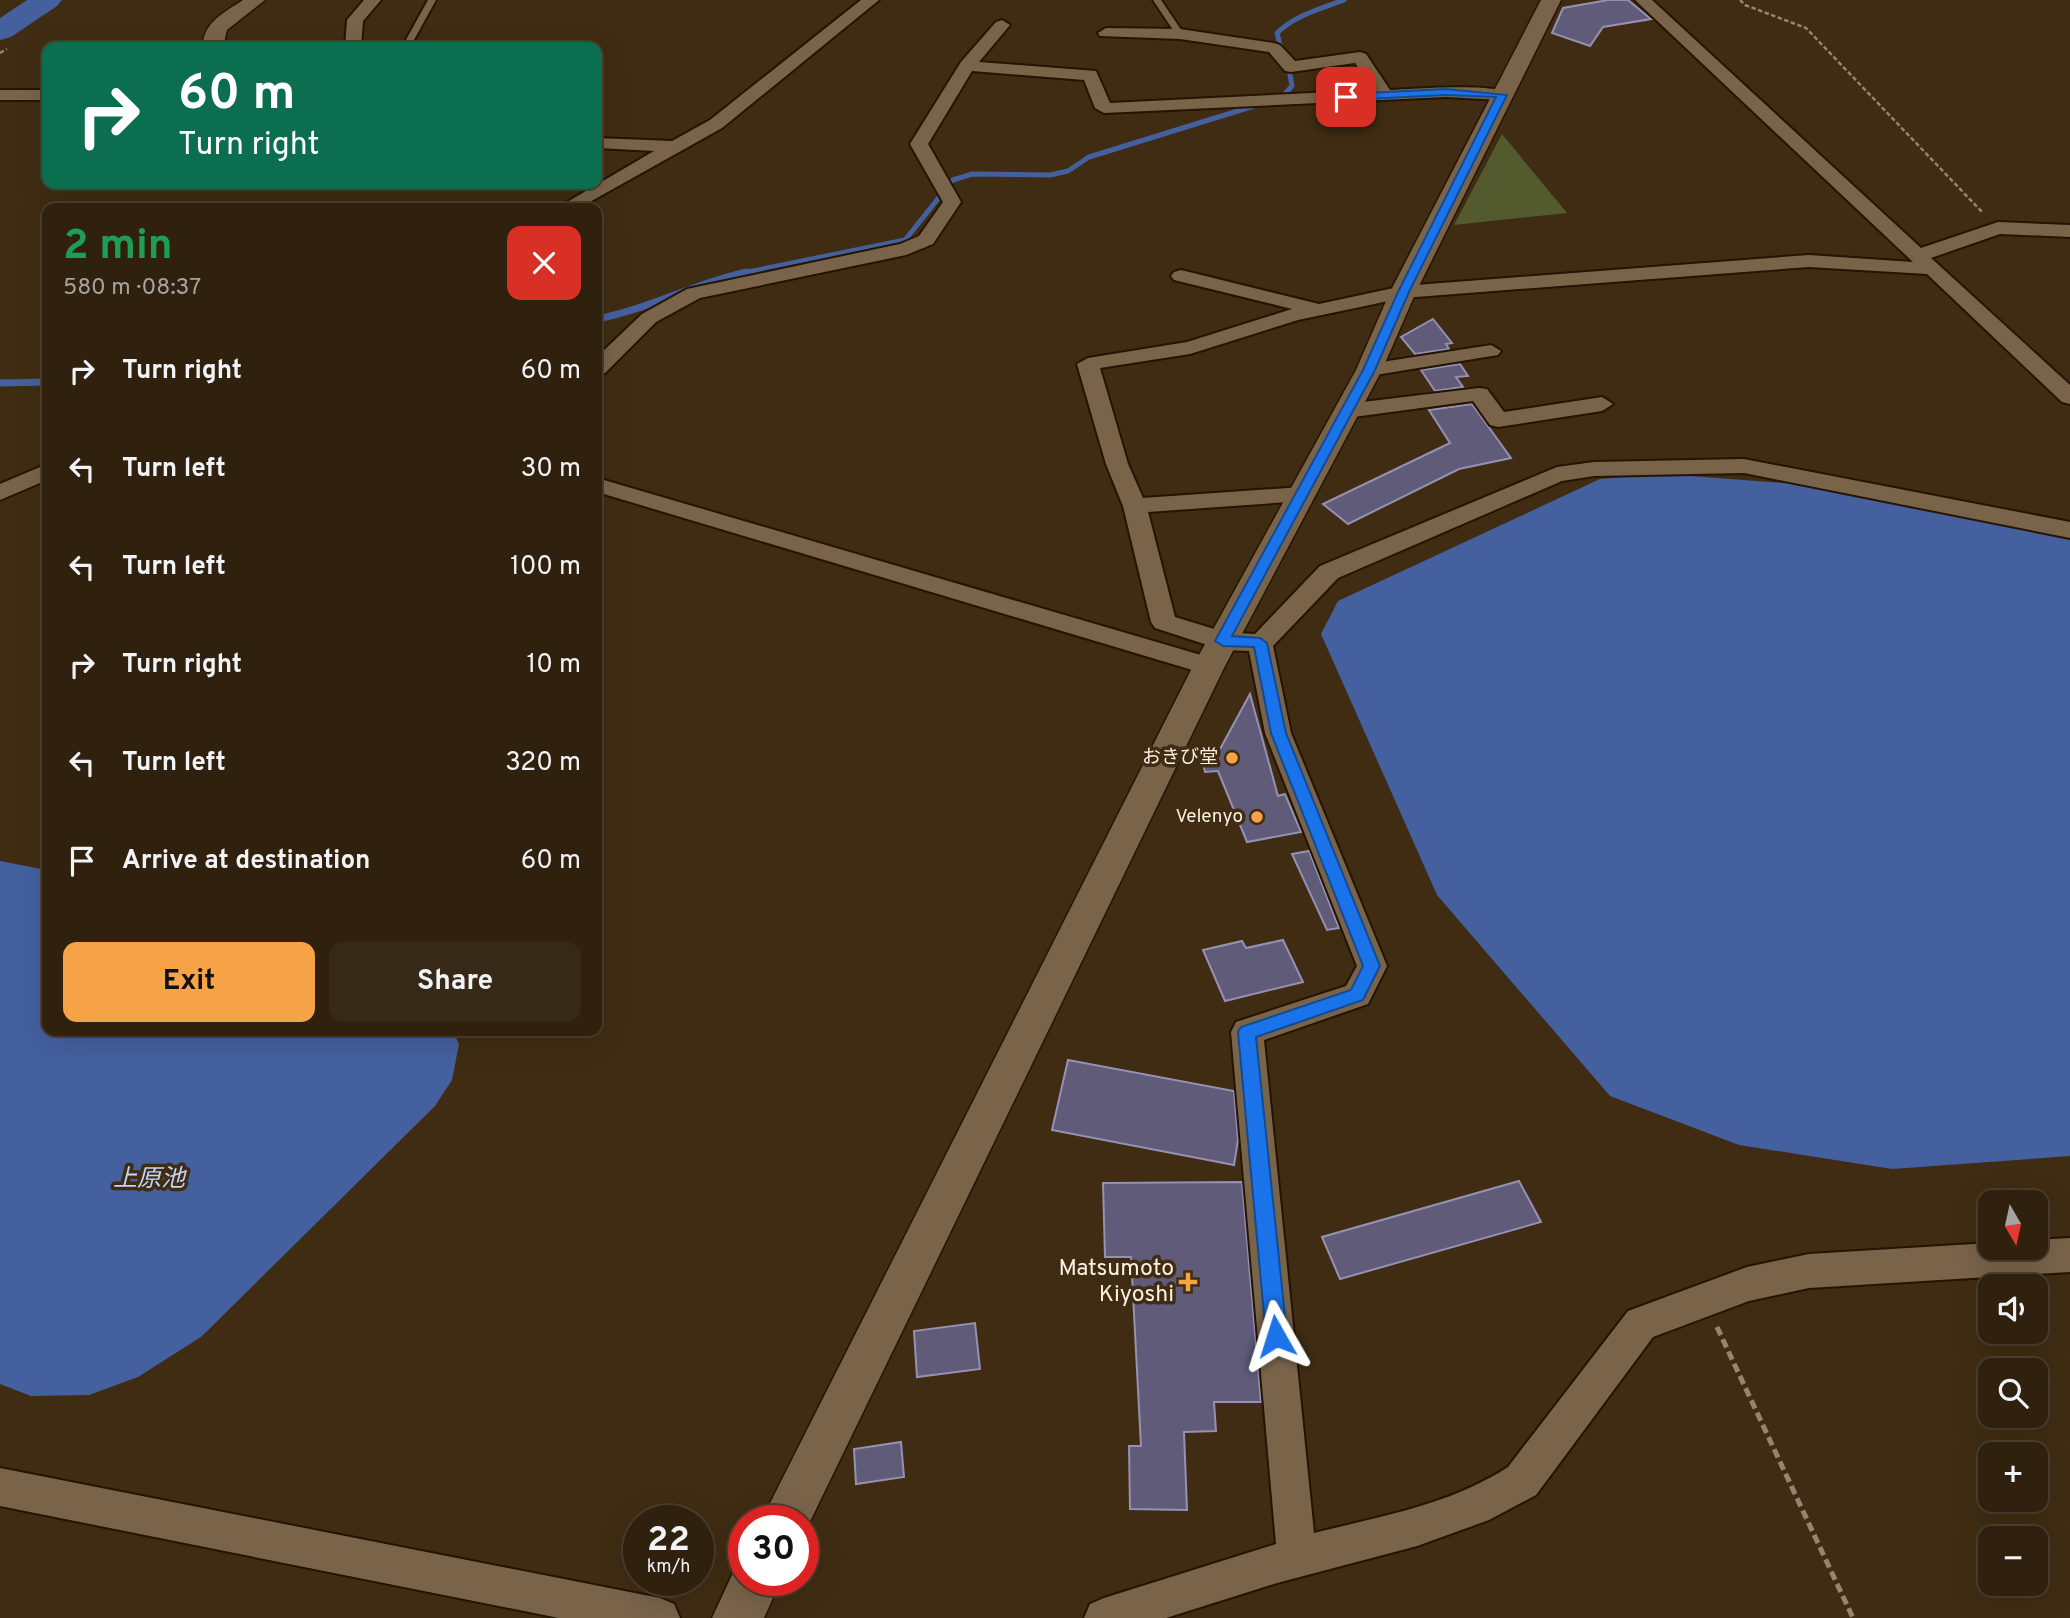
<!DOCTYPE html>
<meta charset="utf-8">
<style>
body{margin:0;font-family:Overpass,"Noto Sans JP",sans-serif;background:#372917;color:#f1f3f6;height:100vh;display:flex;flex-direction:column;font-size:26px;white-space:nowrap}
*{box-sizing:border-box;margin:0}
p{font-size:23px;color:#a7a39e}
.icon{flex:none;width:38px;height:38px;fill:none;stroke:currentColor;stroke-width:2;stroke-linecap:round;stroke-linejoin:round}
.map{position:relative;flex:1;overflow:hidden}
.drawer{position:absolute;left:42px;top:203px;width:560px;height:833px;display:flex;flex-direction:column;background:#2f210e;border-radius:14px;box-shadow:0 7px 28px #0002,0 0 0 2px #4a3e2e}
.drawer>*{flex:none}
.hud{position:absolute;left:42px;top:42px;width:560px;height:147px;border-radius:14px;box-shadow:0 7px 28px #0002,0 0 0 2px #4a3e2e;background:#0b6e4f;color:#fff;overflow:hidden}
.needle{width:46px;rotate:171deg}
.fabs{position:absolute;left:1978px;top:1190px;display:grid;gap:14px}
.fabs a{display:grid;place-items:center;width:70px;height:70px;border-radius:14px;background:#2f210e;box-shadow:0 7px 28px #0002,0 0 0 2px #4a3e2e;font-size:35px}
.speed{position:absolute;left:623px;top:1505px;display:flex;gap:14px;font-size:35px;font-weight:700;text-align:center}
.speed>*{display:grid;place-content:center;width:91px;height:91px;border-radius:50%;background:#2f210e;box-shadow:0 7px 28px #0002,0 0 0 2px #4a3e2e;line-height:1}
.speed small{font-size:18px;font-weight:400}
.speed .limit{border:10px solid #d22;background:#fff;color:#111}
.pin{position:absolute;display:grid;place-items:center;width:60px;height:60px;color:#fff;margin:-30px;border-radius:14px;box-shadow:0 4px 10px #0006}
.me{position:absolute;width:77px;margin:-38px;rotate:354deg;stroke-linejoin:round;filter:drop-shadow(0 0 5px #0008)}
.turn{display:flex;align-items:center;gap:24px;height:147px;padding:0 21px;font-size:32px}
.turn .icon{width:91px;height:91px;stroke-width:2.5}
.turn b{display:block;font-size:49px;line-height:60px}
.round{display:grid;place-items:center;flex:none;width:74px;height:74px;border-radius:14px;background:#372917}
.overview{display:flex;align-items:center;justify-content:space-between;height:119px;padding:0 21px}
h1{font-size:42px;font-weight:700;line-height:52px;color:#1e9e55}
.cta{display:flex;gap:14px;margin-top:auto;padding:14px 21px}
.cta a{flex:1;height:80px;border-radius:14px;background:#f6a246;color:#111;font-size:28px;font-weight:700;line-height:80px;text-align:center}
.cta a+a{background:#372917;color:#f1f3f6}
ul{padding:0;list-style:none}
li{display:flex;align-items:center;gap:21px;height:98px;padding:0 21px}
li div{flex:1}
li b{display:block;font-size:26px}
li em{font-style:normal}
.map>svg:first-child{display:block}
</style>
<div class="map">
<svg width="2070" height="1618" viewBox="0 0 2070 1618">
<rect width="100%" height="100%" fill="#3f2c13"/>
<path fill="#535a2e" d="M1502,134L1567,213L1454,225Z"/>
<path fill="#44609f" d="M1664,474L1811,485L2070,539V1156L1892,1169L1739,1145L1610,1096L1437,895L1321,634L1338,601L1600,479Z
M0,861L47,870V1031H453L459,1044L452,1080L435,1106L201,1337L138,1377L89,1395L31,1396L0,1384Z"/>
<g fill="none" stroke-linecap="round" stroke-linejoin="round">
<path stroke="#44609f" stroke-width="5" d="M1281,49L1277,33C1296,15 1320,9 1344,0
M1283,96L1292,86L1289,69
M738,274L905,240L953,180L972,174L1050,175L1068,171L1089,157L1254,106"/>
<path stroke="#44609f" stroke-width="7" d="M597,319C649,309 695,283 747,272
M0,383L47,382"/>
<path fill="#44609f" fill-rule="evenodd" d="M27,0H62L57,6L11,37L0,40V18Z"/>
</g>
<path fill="#5f5b79" stroke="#9691b2" stroke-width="2" d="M1608,0H1628L1651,19L1603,27L1590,46L1552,33L1563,8Z
M1433,319L1452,343L1446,344L1449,349L1415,354L1401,337Z
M1460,364L1468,376L1456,377L1463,387L1435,391L1421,370Z
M1472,404L1511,458L1459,469L1348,524L1323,504L1450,443L1429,410Z
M1250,694L1278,796L1285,794L1301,832L1247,842L1218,771L1205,772L1200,751L1220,749Z
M1309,851L1339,928L1327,930L1292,854Z
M1283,940L1303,982L1225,1001L1203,950L1242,941L1246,948Z
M1068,1060L1234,1091L1238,1140L1234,1165L1052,1130Z
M1519,1181L1541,1222L1340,1279L1322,1237Z
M1242,1182L1261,1402H1214L1216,1431L1184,1432L1187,1510L1130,1509L1129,1446H1141L1131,1257H1105L1103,1183Z
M975,1323L980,1369L917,1377L914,1331Z
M901,1442L904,1477L856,1484L854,1449Z"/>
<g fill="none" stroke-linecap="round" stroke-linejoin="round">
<g stroke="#251400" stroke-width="4">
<path id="service" d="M428,0H436L410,47H402Z
M1153,0H1161L1184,34L1183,36H1177Z"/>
</g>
<g stroke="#251400" stroke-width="4">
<path id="minor" d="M364,0H381L363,21L361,47H345L347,20Z
M861,0H879L722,128L579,208H557L654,151L597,148V138L672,141L710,120Z
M1635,0H1652L1921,248L1998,222L2070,225V237L2000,234L1931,258L2070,385V404L2062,402L1927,274L1809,267L1403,298L1298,320L1190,354L1100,368L1128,464L1143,498L1302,487L1310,489L1314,494L1310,499L1302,501L1148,512L1175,617L1224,632L1255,634L1320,566L1557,467L1594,462L1744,459L2070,522V538L1744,473L1594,476L1562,481L1338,578L1273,646L1291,733L1387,966L1368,1004L1264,1040L1314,1533C1381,1516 1450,1505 1508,1467L1628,1311L1747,1267L1809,1254L1990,1243V1248H2035V1240L2070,1238V1272L1809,1288L1749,1301L1653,1337L1536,1495L1489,1520L1417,1546L1277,1583L1166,1618H1084L1090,1604L1104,1598L1276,1544L1231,1032L1236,1022L1346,986L1357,966L1265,733L1249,651L1223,650L1155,628L1151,622L1123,506L1106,464L1077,364L1088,358L1187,342L1292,309L1174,280L1171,276L1174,272L1181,270L1319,304L1403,286L1809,255L1913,262Z
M1002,20L1010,25L979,62L1096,71L1110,103L1373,90L1355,63L1291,72L1285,71L1269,52L1180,39L1100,36L1098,33L1106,28L1180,29L1274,43L1280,45L1295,61L1360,52L1366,54L1390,90C1411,89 1499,82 1511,95L1502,100L1446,97L1104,113L1095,108L1084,80L972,71L928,144L961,202L933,244L906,255L700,298L656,322L605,373L597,374V357L642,314L687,289L900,244L919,236L943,202L910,144L961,62L996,22Z
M0,90H47V100H0Z
M1491,345L1501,351L1498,355L1369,376L1358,370L1369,364Z
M1479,388L1487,389L1504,412L1602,397L1613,404L1602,411L1498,427L1490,425L1473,401L1346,418L1335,411L1346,404Z
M47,464V480L0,500V484Z
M597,478L1218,660L1222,666L1218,672L1209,675L597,492Z
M0,1468L660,1598L674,1604L680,1618H559L0,1506Z"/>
</g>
<g stroke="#251400" stroke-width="3">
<path id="tertiary" d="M243,0H265L227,30L223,47H203C202,23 225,12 243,0Z
M1541,0H1561L1416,292L1382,370L1225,666L803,1536V1521H761L1193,666L1356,370L1390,292Z
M744,1560V1580H781L764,1618H712L738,1562Z"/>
</g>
<path stroke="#948470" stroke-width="2.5" stroke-dasharray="4.5 2.5" stroke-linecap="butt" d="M1740,0L1745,5L1806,28L1983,213
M0,53L7,49"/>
<path stroke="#948470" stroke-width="5" stroke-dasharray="9 4.5" stroke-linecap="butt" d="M1717,1327L1853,1618"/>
<use href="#service" fill="#79644a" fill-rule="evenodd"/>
<use href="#minor" fill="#79644a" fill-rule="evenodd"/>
<use href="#tertiary" fill="#79644a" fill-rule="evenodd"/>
</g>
<path fill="#1a73e8" stroke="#114b97" stroke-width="2" d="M1446,89L1507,95L1409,292L1375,370L1232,636L1260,638L1267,643L1286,733L1380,966L1363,1000L1256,1037L1287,1336L1284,1343L1276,1346L1269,1343L1266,1336L1238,1032L1241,1027L1351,990L1363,966L1271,733L1254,647L1223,646L1215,641L1363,370L1398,292L1496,97L1446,95L1346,100L1341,97L1346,94Z"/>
<g fill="#f6a246" stroke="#3f2c13" stroke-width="2.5">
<circle cx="1232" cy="758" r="7"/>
<circle cx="1257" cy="817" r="7"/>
<path d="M1184.5 1271.5h7v7h7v7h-7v7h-7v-7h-7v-7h7z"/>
</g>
<g text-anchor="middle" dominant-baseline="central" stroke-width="7" stroke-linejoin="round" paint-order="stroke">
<g font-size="19" fill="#fcf0e1" stroke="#3f2c13" text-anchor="end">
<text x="1218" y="758">おきび堂</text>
<text x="1243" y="817">Velenyo</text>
</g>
<g font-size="23" fill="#fcf0e1" stroke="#3f2c13" text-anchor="end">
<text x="1174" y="1269">Matsumoto<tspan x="1174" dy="26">Kiyoshi</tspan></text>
</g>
<g font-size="24" font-style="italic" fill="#c2d4f9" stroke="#3f2c13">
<text x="149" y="1180">上原池</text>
</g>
</g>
</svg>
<div class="fabs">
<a><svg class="needle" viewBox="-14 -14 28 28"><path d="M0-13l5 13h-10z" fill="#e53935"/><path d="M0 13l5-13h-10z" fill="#a7a39e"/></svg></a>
<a><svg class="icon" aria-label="sound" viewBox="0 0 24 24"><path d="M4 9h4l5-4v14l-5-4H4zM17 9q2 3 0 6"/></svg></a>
<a><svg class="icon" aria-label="search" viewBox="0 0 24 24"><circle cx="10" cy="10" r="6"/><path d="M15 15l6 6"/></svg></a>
<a>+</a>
<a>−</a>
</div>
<div class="speed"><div>22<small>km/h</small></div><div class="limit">30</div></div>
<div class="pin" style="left:1346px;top:97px;background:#d93025"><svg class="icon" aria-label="arrive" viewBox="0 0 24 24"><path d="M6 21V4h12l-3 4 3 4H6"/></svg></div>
<svg class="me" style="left:1276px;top:1336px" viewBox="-20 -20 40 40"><path d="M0-17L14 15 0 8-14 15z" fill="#1a73e8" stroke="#fff" stroke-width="4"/></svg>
<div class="hud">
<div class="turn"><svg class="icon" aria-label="right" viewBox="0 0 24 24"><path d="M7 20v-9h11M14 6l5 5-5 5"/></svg><div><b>60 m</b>Turn right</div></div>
</div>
<section class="drawer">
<div class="overview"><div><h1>2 min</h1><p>580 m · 08:37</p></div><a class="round" style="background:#d93025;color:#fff"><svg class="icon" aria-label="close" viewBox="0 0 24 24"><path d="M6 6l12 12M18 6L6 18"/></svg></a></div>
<ul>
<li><svg class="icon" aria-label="right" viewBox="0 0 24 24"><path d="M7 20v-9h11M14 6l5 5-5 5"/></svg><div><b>Turn right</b></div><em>60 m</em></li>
<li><svg class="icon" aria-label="left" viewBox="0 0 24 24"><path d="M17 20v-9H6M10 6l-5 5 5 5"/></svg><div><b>Turn left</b></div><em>30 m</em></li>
<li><svg class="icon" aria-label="left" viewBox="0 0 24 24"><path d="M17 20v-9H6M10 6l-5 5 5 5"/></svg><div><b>Turn left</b></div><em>100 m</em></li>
<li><svg class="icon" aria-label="right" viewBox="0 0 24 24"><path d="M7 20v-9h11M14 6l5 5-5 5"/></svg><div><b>Turn right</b></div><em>10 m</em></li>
<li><svg class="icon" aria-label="left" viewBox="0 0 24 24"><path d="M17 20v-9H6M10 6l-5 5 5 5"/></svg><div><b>Turn left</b></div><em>320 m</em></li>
<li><svg class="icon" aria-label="arrive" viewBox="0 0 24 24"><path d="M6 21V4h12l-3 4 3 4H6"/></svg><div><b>Arrive at destination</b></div><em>60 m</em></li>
</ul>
<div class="cta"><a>Exit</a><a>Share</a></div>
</section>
</div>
